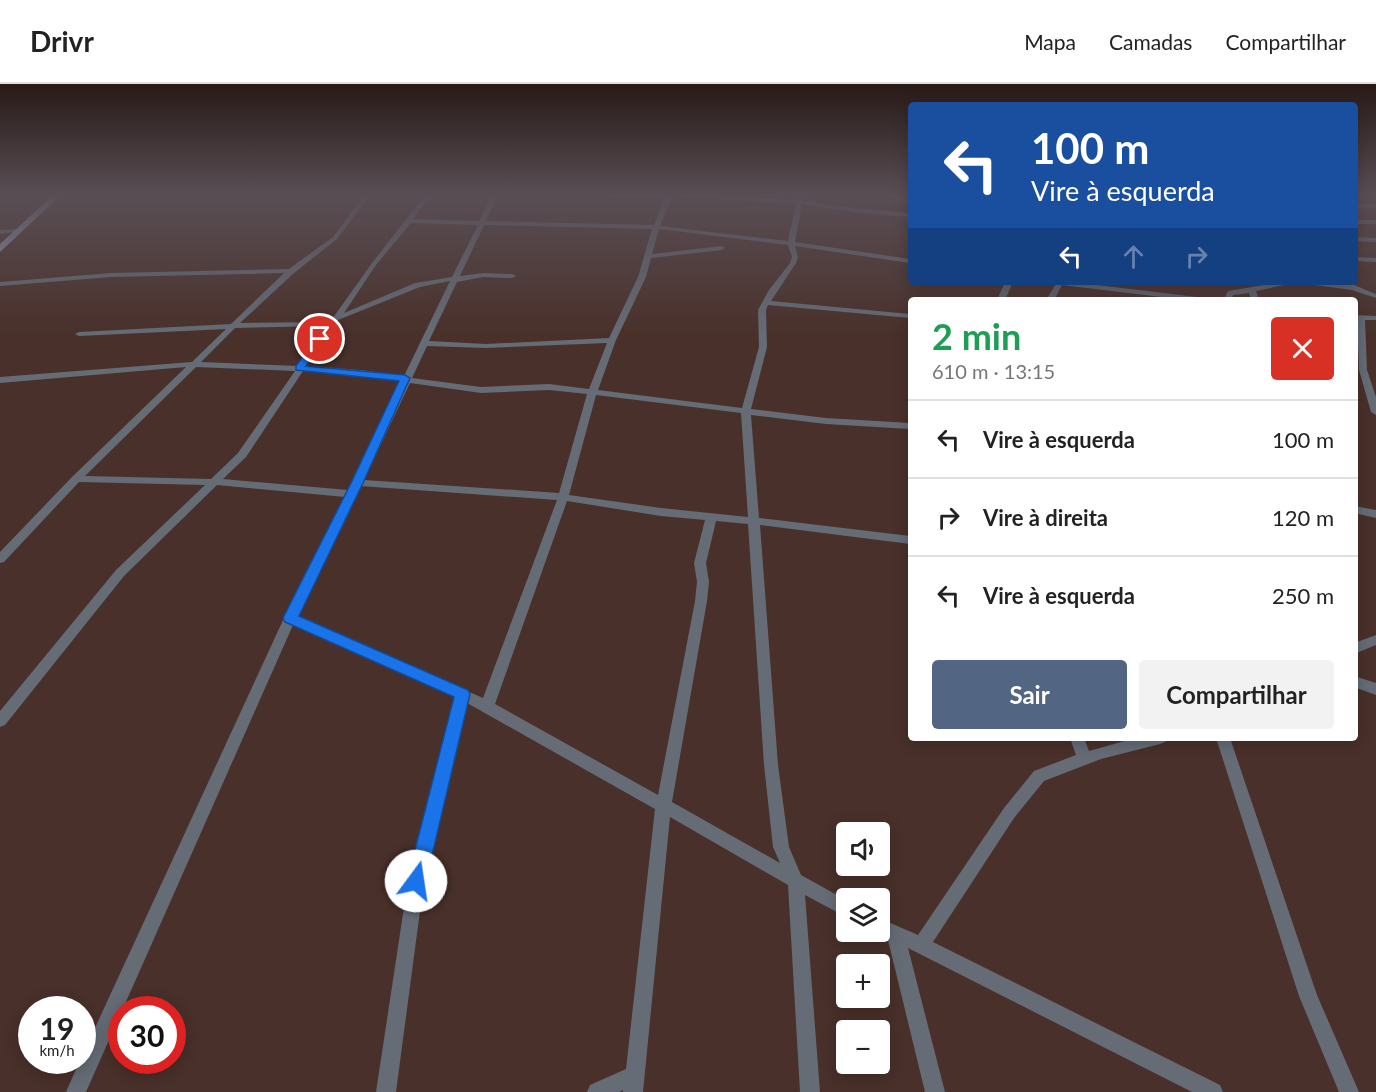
<!DOCTYPE html>
<html lang="pt">
<meta charset="utf-8">
<style>
body{margin:0;font-family:Lato,sans-serif;background:#f2f2f2;color:#222;height:100vh;display:flex;flex-direction:column;font-size:22px;white-space:nowrap}
*{box-sizing:border-box;margin:0}
p{font-size:20px;color:#767676}
.icon{flex:none;width:33px;height:33px;fill:none;stroke:currentColor;stroke-width:2;stroke-linecap:round;stroke-linejoin:round}
.map{position:relative;flex:1;overflow:hidden}
.sheet{position:absolute;left:908px;top:213px;width:450px;height:444px;display:flex;flex-direction:column;background:#fff;border-radius:6px;box-shadow:0 3px 15px #0003}
.sheet>*{flex:none}
.guide{position:absolute;left:908px;top:18px;width:450px;height:183px;border-radius:6px;box-shadow:0 3px 15px #0003;background:#1a4fa0;color:#fff;overflow:hidden}
.controls{position:absolute;left:836px;top:738px;display:grid;gap:12px}
.controls a{display:grid;place-items:center;width:54px;height:54px;border-radius:6px;background:#fff;box-shadow:0 3px 15px #0003;font-size:30px}
.speed{position:absolute;left:18px;top:912px;display:flex;gap:12px;font-size:30px;font-weight:700;text-align:center}
.speed>*{display:grid;place-content:center;width:78px;height:78px;border-radius:50%;background:#fff;box-shadow:0 3px 15px #0003;line-height:1}
.speed small{font-size:15px;font-weight:400}
.speed .limit{border:9px solid #d22;background:#fff;color:#111}
.pin{position:absolute;display:grid;place-items:center;width:51px;height:51px;color:#fff;margin:-26px;border:3px solid #fff;border-radius:50%;box-shadow:0 2px 6px #0007}
.me{position:absolute;width:66px;margin:-33px;rotate:14deg;stroke-linejoin:round;filter:drop-shadow(0 0 4px #0008)}
.turn{display:flex;align-items:center;gap:21px;height:126px;padding:0 24px;font-size:27px}
.turn .icon{width:78px;height:78px;stroke-width:2.5}
.turn b{display:block;font-size:42px;line-height:51px}
.lanes{display:flex;align-items:center;height:57px;padding:0 24px;background:#0003;justify-content:center;gap:30px;direction:ltr}
.lanes .off{opacity:.35}
.round{display:grid;place-items:center;flex:none;width:63px;height:63px;border-radius:6px;background:#f2f2f2}
.summary{display:flex;align-items:center;justify-content:space-between;height:102px;padding:0 24px}
h1{font-size:36px;font-weight:700;line-height:45px;color:#1e9e55}
.primary-button{display:flex;gap:12px;margin-top:auto;padding:12px 24px}
.primary-button a{flex:1;height:69px;border-radius:6px;background:#526684;color:#fff;font-size:24px;font-weight:700;line-height:69px;text-align:center}
.primary-button a+a{background:#f2f2f2;color:#222}
ul{padding:0;list-style:none}
li{display:flex;align-items:center;gap:18px;height:78px;padding:0 24px;border-top:2px solid #e0e0e0}
li div{flex:1}
li b{display:block;font-size:22px}
li em{font-style:normal}
header{display:flex;align-items:center;gap:36px;box-sizing:border-box;height:84px;padding:0 30px;background:#fff;border-bottom:2px solid #e0e0e0}
header strong{font-size:28px}
nav{display:flex;gap:33px;margin-inline-start:auto;font-size:21px}
.map>svg:first-child{display:block}
</style>
<header>
<strong>Drivr</strong>
<nav><a>Mapa</a><a>Camadas</a><a>Compartilhar</a></nav>
</header>
<div class="map">
<svg width="1376" height="1008" viewBox="0 0 1376 1008">
<rect width="100%" height="100%" fill="#49302a"/>
<g fill="none" stroke-linecap="round" stroke-linejoin="round">
<path fill="#656c76" fill-rule="evenodd" d="M364,111H370L337,155L294,189L240,239L330,238L372,179L425,111H431L413,135L479,137L492,111H498L486,137L654,141L665,114L610,113L607,111H703L797,116L798,111H804L803,117L852,124L910,129V133L852,128L802,120L795,158L910,175V179L795,162L798,173L796,179L771,217L910,230V234L768,221L766,226L767,263L751,325L826,334L910,339V345L826,340L751,331L759,434L910,452V460L760,441L778,681L789,763L801,791L846,816V833L805,811L820,1008H800L788,801L670,733L643,1008H623V1006L619,1008H587L590,1001L626,985L655,725L467,619L424,797L396,1008H376L408,797L454,613L293,541L86,1008H66L80,976H82V972L284,534L345,413L217,401L124,492L5,641L0,643V627L116,486L205,401L79,398L4,478L0,479V468L72,393L186,283L0,299V293L192,278L226,245L79,252L75,250L79,248L231,240L284,189L111,193L0,202V198L111,189L289,185L333,153ZM672,112L796,120L788,157L660,142ZM411,139L478,141L452,193L415,199L344,229L376,181ZM484,141L652,145L638,193L609,254L486,260L429,257L457,198L483,193L512,194L516,192L512,190L483,189L460,192ZM659,145L788,161L792,173L790,179L769,206L758,226L759,263L742,324L598,306L616,256L646,193L651,174L722,166L725,164L722,162L652,170ZM450,197L404,292L361,286L307,282L338,236L420,203ZM326,242L299,282L201,278L235,244ZM607,259L589,305L549,300L481,303L412,294L427,262L486,264ZM196,283L295,287L238,369L211,395L85,392ZM303,287L361,292L401,297L348,406L223,395L246,373ZM410,299L481,309L549,306L587,310L559,409L364,396ZM596,311L741,329L748,433L661,424L569,411ZM360,402L557,416L483,614L297,532ZM567,417L661,432L705,436L694,479L697,498L695,517L658,711L495,620ZM716,437L748,440L764,681L773,763L780,779L672,718L707,517L709,498L706,479Z
M884,111H893L910,116V120Z
M1354,120H1376V124H1354Z
M1354,136H1376V140H1354Z
M0,146L19,145L22,147L0,150Z
M1354,153L1376,154V158L1354,157Z
M1354,173L1376,174V178L1354,177Z
M1005,198H1013L1005,216H997Z
M1050,198H1072L1205,214L1209,216H1186L1062,201L1054,216H1046L1056,200Z
M1282,198H1299L1256,207L1259,216H1251L1249,209L1233,211L1232,216H1224L1228,207Z
M1303,198L1344,201V198C1350,198 1367,207 1376,210V214L1352,206L1307,200Z
M1354,231L1376,232V236H1365L1367,286L1376,313V331L1371,328L1359,286L1357,235H1354Z
M1354,422L1376,426V434L1354,429Z
M1376,551V561L1354,570V559Z
M1354,592L1376,599V611L1354,603Z
M1070,654H1084L1089,667L1135,654H1167L1165,658L1160,660L1101,675L1044,697L1014,734L933,858L1220,1001L1223,1008H1192L908,864L945,1008H925L888,856L872,848H879V834L918,851L1004,724L1034,687L1076,671Z
M1216,654H1230L1317,911L1359,1008H1339L1299,912Z"/>
<path fill="#919fb3" fill-rule="evenodd" d="M53,111H61L0,168V160Z"/>
</g>
<linearGradient id="sky" x2="0" y2="1"><stop stop-color="#281a17"/><stop offset="0.44" stop-color="#594e55"/><stop offset="1" stop-color="#594e55" stop-opacity="0"/></linearGradient>
<rect width="1376" height="252" fill="url(#sky)"/>
<path fill="#1a73e8" stroke="#114b97" stroke-width="1.5" d="M320,252L325,255L306,282L405,291L410,294L363,399L299,532L468,606L470,610L426,797L423,804L416,806L410,804L407,797L454,613L285,538L283,534L351,399L399,297L296,286V282L317,253Z"/>
</svg>
<div class="controls">
<a><svg class="icon" aria-label="sound" viewBox="0 0 24 24"><path d="M4 9h4l5-4v14l-5-4H4zM17 9q2 3 0 6"/></svg></a>
<a><svg class="icon" aria-label="layers" viewBox="0 0 24 24"><path d="M12 4l9 5-9 5-9-5zM3 14l9 5 9-5"/></svg></a>
<a>+</a>
<a>−</a>
</div>
<div class="speed"><div>19<small>km/h</small></div><div class="limit">30</div></div>
<div class="pin" style="left:320px;top:255px;background:#d93025"><svg class="icon" aria-label="arrive" viewBox="0 0 24 24"><path d="M6 21V4h12l-3 4 3 4H6"/></svg></div>
<svg class="me" style="left:416px;top:797px" viewBox="-20 -20 40 40"><circle r="19" fill="#fff"/><path d="M0-13L10 11 0 6-10 11z" fill="#1a73e8"/></svg>
<div class="guide">
<div class="turn"><svg class="icon" aria-label="left" viewBox="0 0 24 24"><path d="M17 20v-9H6M10 6l-5 5 5 5"/></svg><div><b>100 m</b>Vire à esquerda</div></div>
<div class="lanes"><svg class="icon" aria-label="left" viewBox="0 0 24 24"><path d="M17 20v-9H6M10 6l-5 5 5 5"/></svg><svg class="icon off" aria-label="ahead" viewBox="0 0 24 24"><path d="M12 20V5M6 11l6-6 6 6"/></svg><svg class="icon off" aria-label="right" viewBox="0 0 24 24"><path d="M7 20v-9h11M14 6l5 5-5 5"/></svg></div>
</div>
<section class="sheet">
<div class="summary"><div><h1>2 min</h1><p>610 m · 13:15</p></div><a class="round" style="background:#d93025;color:#fff"><svg class="icon" aria-label="close" viewBox="0 0 24 24"><path d="M6 6l12 12M18 6L6 18"/></svg></a></div>
<ul>
<li><svg class="icon" aria-label="left" viewBox="0 0 24 24"><path d="M17 20v-9H6M10 6l-5 5 5 5"/></svg><div><b>Vire à esquerda</b></div><em>100 m</em></li>
<li><svg class="icon" aria-label="right" viewBox="0 0 24 24"><path d="M7 20v-9h11M14 6l5 5-5 5"/></svg><div><b>Vire à direita</b></div><em>120 m</em></li>
<li><svg class="icon" aria-label="left" viewBox="0 0 24 24"><path d="M17 20v-9H6M10 6l-5 5 5 5"/></svg><div><b>Vire à esquerda</b></div><em>250 m</em></li>
</ul>
<div class="primary-button"><a>Sair</a><a>Compartilhar</a></div>
</section>
</div>
